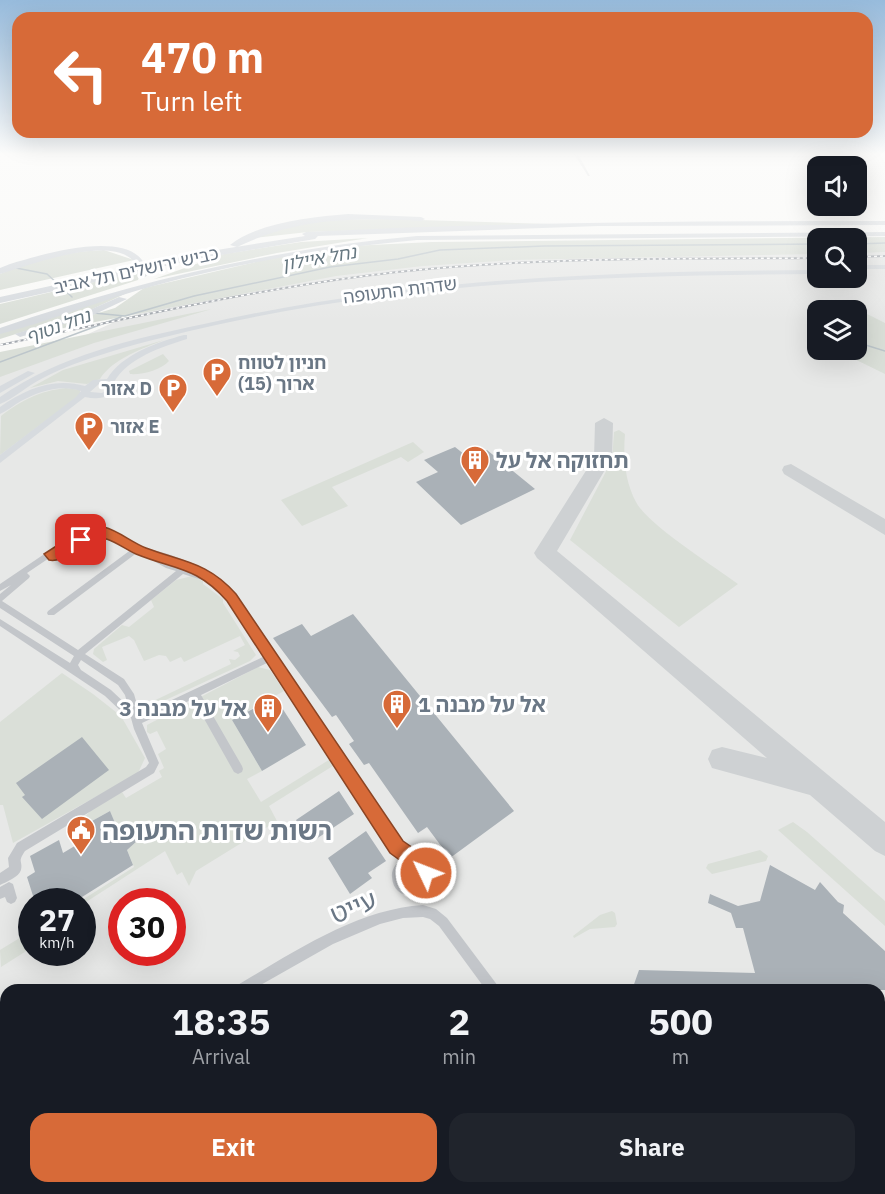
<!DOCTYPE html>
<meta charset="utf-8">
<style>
body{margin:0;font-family:"IBM Plex Sans","Noto Sans Hebrew",sans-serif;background:#20242c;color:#f1f3f6;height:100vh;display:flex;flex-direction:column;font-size:22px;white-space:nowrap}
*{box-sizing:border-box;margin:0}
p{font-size:20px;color:#9ea1a6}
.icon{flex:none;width:33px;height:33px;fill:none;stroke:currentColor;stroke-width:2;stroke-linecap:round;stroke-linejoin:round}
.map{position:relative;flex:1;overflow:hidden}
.sheet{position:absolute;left:0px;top:984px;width:885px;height:210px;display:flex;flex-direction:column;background:#171b24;border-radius:18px 18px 0 0;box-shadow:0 6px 24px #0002}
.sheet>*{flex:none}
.top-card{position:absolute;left:12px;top:12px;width:861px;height:126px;border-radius:18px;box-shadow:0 6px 24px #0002;background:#d76a38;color:#fff;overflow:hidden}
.tools{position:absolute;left:807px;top:156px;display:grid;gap:12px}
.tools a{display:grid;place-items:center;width:60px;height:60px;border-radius:12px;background:#171b24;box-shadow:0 6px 24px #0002;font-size:30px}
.speed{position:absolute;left:18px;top:888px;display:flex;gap:12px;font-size:30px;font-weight:700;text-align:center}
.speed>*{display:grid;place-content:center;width:78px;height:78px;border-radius:50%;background:#171b24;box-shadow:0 6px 24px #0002;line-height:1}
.speed small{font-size:15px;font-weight:400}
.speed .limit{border:9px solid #d22;background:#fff;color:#111}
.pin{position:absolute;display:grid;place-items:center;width:51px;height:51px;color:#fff;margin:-26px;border-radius:12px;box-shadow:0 3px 9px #0006}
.me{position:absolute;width:66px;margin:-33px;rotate:313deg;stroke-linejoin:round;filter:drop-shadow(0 0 4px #0008)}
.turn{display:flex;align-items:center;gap:21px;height:126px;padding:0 30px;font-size:27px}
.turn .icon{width:78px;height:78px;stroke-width:2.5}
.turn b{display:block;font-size:42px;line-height:51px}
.eta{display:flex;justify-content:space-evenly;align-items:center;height:102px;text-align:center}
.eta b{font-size:36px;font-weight:700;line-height:42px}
.cta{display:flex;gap:12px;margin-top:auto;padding:12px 30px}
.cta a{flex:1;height:69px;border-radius:18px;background:#d76a38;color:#fff;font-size:24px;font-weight:700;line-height:69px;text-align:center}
.cta a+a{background:#20242c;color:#f1f3f6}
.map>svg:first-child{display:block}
</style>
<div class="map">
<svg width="885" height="1194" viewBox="0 0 885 1194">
<rect width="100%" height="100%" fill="#f9f9f7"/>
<path fill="#e7e8e7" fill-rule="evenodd" d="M857,246H885V1194H0V374L121,319L198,296L346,266L817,247L818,278H856ZM818,310H856V350H818ZM32,902H82V952H32ZM122,902H172V952H122ZM6,990H879V1188H6Z"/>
<path fill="#dadfd8" d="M388,219L553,224L308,232L253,238L306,220Z
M885,237V252L857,253L856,238H818L817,254L512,260L423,266L336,276L22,336L115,308L144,288L277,257L351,246L432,242Z
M368,238L277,253L154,279L224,254L301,242Z
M104,250L134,260L0,290V274C32,260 69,251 104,250Z
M141,271L138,280L0,324V304Z
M129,292L86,312L0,339V332Z
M212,309L94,343L0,377V352Z
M865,313L885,323V374L836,350H856L857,317Z
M164,340C144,348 112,359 100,379L87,384L58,381L30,388L63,370Z
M163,354L169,361C161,370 142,375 130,374L129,371Z
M66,388L80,390V395L0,455L1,416C22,400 39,391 66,388Z
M619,430L625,434C623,458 625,481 636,502C649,526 714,566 738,584L679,627L570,540L612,460L614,432Z
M413,442L424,452L408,462L401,457L332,487L348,506L302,526L281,500Z
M192,576L203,581V584L223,599V603L256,655L250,661L144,710L141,708L145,705L231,664L229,659L235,660L240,656L238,652L233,651L245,645L240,636L184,662L181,657L170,662L166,656L159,655L144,661L134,640L129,636L102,647L107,660L103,662L93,654L94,649L122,625L129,627L154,607L151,600L176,580Z
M258,667L270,670L284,691L232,720L262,771L247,779L261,802L332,758L336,764L269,806L277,821L196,871L189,886L182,872L177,875L165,851L83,904L79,902L134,867L127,850L137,841L130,827L125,826L118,830L110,811L83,826L81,821L92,809L122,792L126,798L162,777L159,771L164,768L158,754L166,749L157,731L150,734L147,732V725Z
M62,673L93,694L121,716L145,758L139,771L133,776L13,843L3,805H0V722Z
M793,822L807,832L885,901V926L778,830Z
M760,850L768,856L766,861L712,874L706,868L708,864Z
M612,911L615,913L617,924L615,927L590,929L574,938L573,936L600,915Z
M31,931V948L1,967L0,950Z
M0,1070L6,1078V1175L0,1182Z"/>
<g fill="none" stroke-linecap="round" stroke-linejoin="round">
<path stroke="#bdc6cb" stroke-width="1.5" d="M856,244L885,243
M16,268L47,274L72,297
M94,313L125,316L194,296L330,267L398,259L440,250L544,246L818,244
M856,342L885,351
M0,362L121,317"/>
<path fill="#ced1d3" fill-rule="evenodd" d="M604,418L613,423L612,458L557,551L885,822V856L875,851L810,795L712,768L708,759L712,750L722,747L767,758L537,558L534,553L594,458L595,423Z
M791,464L885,519V535L784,474L782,470L784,466Z"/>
</g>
<path fill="#aab1b7" d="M455,447L469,458L487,450L535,489L461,525L416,482L438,472L424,460Z
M353,614L514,811L450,858L427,827L418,833L369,763L364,765L349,744L354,741L336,715L332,717L273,638L302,624L311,636Z
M275,697L306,745L262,771L232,720Z
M82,737L109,770L42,819L22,797L25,795L16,783Z
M339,791L354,814L310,843L296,820Z
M110,811L118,830L125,826L130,827L137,841L127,850L133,865L74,902H35L27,877L35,872L30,856L59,840L63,853L88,838L83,826Z
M366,831L386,861L368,873L372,878L350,894L328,858Z
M770,865L815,890L820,882L838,902L844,905L843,913L885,951V990H632L639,970L755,973L743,928H736L731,913L708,903L710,894L738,906L760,901Z"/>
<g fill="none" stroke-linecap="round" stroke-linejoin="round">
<path fill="#c3c6ca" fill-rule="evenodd" d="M574,154H578L590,176H588Z
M96,527L113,531L142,547L168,554L192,563L213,576L232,592L401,843C409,849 421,855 427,863C449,893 394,911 392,877C391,869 397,862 404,858L393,851L269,662L201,695L242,766L243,769L242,772L238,774L234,772L193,699L142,723L159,763L154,773L25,851C17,863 23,860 21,870C19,877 6,882 0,885V873L9,867L8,858L17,843L146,767L149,763L134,729L131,718L125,715L105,696L0,626V619L70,663L74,656L0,608V594L11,585L0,591V584L68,538ZM112,537L132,549L48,611L47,613L48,615H54L138,552L166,568L176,571L78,650L2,601L29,578L30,576L27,573L73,542L77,545L92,540H108ZM158,556L183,565L181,567L172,564ZM183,574L202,580L205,579L226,596L265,656L140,715L134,694L124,679L85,654ZM81,660L118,685L125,695L128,706L111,690L81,670L78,665ZM408,867H416L420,872V879L416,884H408L404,879V872Z
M9,882L13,884L17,898L15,902L11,904L7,902L5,897L0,899V887Z
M423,905L436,909L447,918L498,986L500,990H486L439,926L430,919L423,917L403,918L380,924L333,944L252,990H234L236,986C292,953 357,909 423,905Z
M0,1045L6,1049V1067L0,1063Z
M583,1188H597L599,1194H585Z"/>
<path fill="#d7dbdf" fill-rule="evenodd" d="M499,154H524L521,156Z
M856,265H885V269H856Z
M818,270V274C616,275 414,281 216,325C181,333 145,341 110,352C87,359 64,367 43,378C28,385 15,398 0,404V397C60,355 133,339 204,324C408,278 609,271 818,270Z
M184,335H187V339C161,347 128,358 114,382L119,386C111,398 99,400 85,397L0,463V455L76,397L81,391C60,384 40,391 21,401C14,405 7,411 0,414V407C25,389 54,377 85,386L93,380L107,379C122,354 158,342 184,335ZM99,384H104L110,387L102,393L90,392Z
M28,371L35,373L0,393V386Z
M265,1188H293L290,1194H262Z"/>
<path fill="#d7dbdf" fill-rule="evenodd" d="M348,214L421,217L425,219L421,221C353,218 300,217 237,247L230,245C259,222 312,217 348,214Z
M885,221V225L598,226L318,236L315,239L198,259L147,270L149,274L145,277L140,272L0,303V297L137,267C121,230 27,266 0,274V268L10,264C40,255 128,228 145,265L198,253L305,236L302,234L306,232C499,222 692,221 885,221Z
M885,232V236L417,240C329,248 242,262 157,285C104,299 53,320 0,334V328C136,281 273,249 417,236Z
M119,297L127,299L91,316L20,337L15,334L85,312Z"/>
<g stroke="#a4a9af" stroke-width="2">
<path id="rail" d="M856,257L885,256
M0,345C132,318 263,287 397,272C536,257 678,259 818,258"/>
</g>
<use href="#rail" stroke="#fff" stroke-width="1.5" stroke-dasharray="3" stroke-linecap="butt"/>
</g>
<linearGradient id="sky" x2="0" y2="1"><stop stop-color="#97bbdc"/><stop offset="0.48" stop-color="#fcfcfb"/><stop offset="1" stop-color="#fcfcfb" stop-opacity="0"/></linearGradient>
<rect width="885" height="321" fill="url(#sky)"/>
<path fill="#d76a38" stroke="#8c4524" stroke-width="1.5" d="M104,527C119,531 131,542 146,548C183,562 208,562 236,594L403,841L429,859L436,873L433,880L426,883L420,880L416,872L390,853L227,601C196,566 175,570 136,554C119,546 108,535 88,537C86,546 61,563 49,560L44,554L81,530Z"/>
<defs>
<g id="parking-pin" transform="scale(1.5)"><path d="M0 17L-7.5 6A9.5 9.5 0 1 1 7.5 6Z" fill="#d76a38" stroke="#fff"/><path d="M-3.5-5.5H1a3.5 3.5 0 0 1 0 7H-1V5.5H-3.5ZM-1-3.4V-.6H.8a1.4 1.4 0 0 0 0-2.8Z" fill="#fff"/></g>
<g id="building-pin" transform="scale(1.5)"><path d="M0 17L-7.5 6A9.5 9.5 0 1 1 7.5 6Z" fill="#d76a38" stroke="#fff"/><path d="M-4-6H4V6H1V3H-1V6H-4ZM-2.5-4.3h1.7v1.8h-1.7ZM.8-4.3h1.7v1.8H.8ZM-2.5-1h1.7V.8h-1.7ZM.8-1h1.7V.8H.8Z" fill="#fff"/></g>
<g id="civic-pin" transform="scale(1.5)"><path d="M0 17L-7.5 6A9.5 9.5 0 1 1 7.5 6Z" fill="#d76a38" stroke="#fff"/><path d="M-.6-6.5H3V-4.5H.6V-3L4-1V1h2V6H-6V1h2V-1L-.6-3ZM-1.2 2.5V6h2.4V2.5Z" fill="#fff"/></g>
</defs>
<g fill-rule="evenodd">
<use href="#parking-pin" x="217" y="372"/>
<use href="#parking-pin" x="173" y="388"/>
<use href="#parking-pin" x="89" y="426"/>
<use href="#building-pin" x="475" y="460"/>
<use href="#building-pin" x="397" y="704"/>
<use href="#building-pin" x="268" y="708"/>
<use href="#civic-pin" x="81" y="830"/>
</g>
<g text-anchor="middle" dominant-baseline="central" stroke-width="6" stroke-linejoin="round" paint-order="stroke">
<g font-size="18" font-style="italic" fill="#667780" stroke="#fff">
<text transform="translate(319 258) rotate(-10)">נחל איילון</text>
<text transform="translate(58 326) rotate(-20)">נחל נטוף</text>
</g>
<g font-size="18" fill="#6a7785" stroke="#fff">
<text transform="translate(136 270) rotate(-12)">כביש ירושלים תל אביב</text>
<text transform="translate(400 290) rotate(-7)">שדרות התעופה</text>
</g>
<g font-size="18" font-weight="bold" fill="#6a7785" stroke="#fff" text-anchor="start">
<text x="238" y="362">חניון לטווח<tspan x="238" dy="21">ארוך (15)</tspan></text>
<text x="152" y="388" text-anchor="end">אזור D</text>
<text x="110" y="426">אזור E</text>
</g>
<g font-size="21" font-weight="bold" fill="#6a7785" stroke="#fff" text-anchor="start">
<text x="496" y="460">תחזוקה אל על</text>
<text x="418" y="704">אל על מבנה 1</text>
<text x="247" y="708" text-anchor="end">אל על מבנה 3</text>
</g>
<g font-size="26" font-weight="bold" fill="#6a7785" stroke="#fff" text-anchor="start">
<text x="102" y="830">רשות שדות התעופה</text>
</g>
<g font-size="26" fill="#6a7785" stroke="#fff">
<text transform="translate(353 906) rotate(-22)">עייט</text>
</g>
</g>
</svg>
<div class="tools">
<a><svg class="icon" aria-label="sound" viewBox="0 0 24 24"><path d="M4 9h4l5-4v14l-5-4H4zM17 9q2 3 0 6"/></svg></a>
<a><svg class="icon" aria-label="search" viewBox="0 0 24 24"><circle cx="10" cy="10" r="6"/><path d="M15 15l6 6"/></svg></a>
<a><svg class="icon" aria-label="layers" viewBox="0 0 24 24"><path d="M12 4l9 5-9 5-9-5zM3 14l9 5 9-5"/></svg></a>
</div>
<div class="speed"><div>27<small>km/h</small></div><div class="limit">30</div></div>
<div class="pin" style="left:81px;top:540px;background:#d93025"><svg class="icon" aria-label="arrive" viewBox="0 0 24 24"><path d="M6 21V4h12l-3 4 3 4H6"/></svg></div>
<svg class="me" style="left:426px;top:873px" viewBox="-20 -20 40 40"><circle r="17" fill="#d76a38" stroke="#fff" stroke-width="3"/><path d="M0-11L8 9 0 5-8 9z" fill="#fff"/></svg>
<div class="top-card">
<div class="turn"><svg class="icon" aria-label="left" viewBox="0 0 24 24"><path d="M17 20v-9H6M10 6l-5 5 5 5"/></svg><div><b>470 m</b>Turn left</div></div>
</div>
<section class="sheet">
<div class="eta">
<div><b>18:35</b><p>Arrival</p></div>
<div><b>2</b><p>min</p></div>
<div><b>500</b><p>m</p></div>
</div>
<div class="cta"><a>Exit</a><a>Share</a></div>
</section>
</div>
